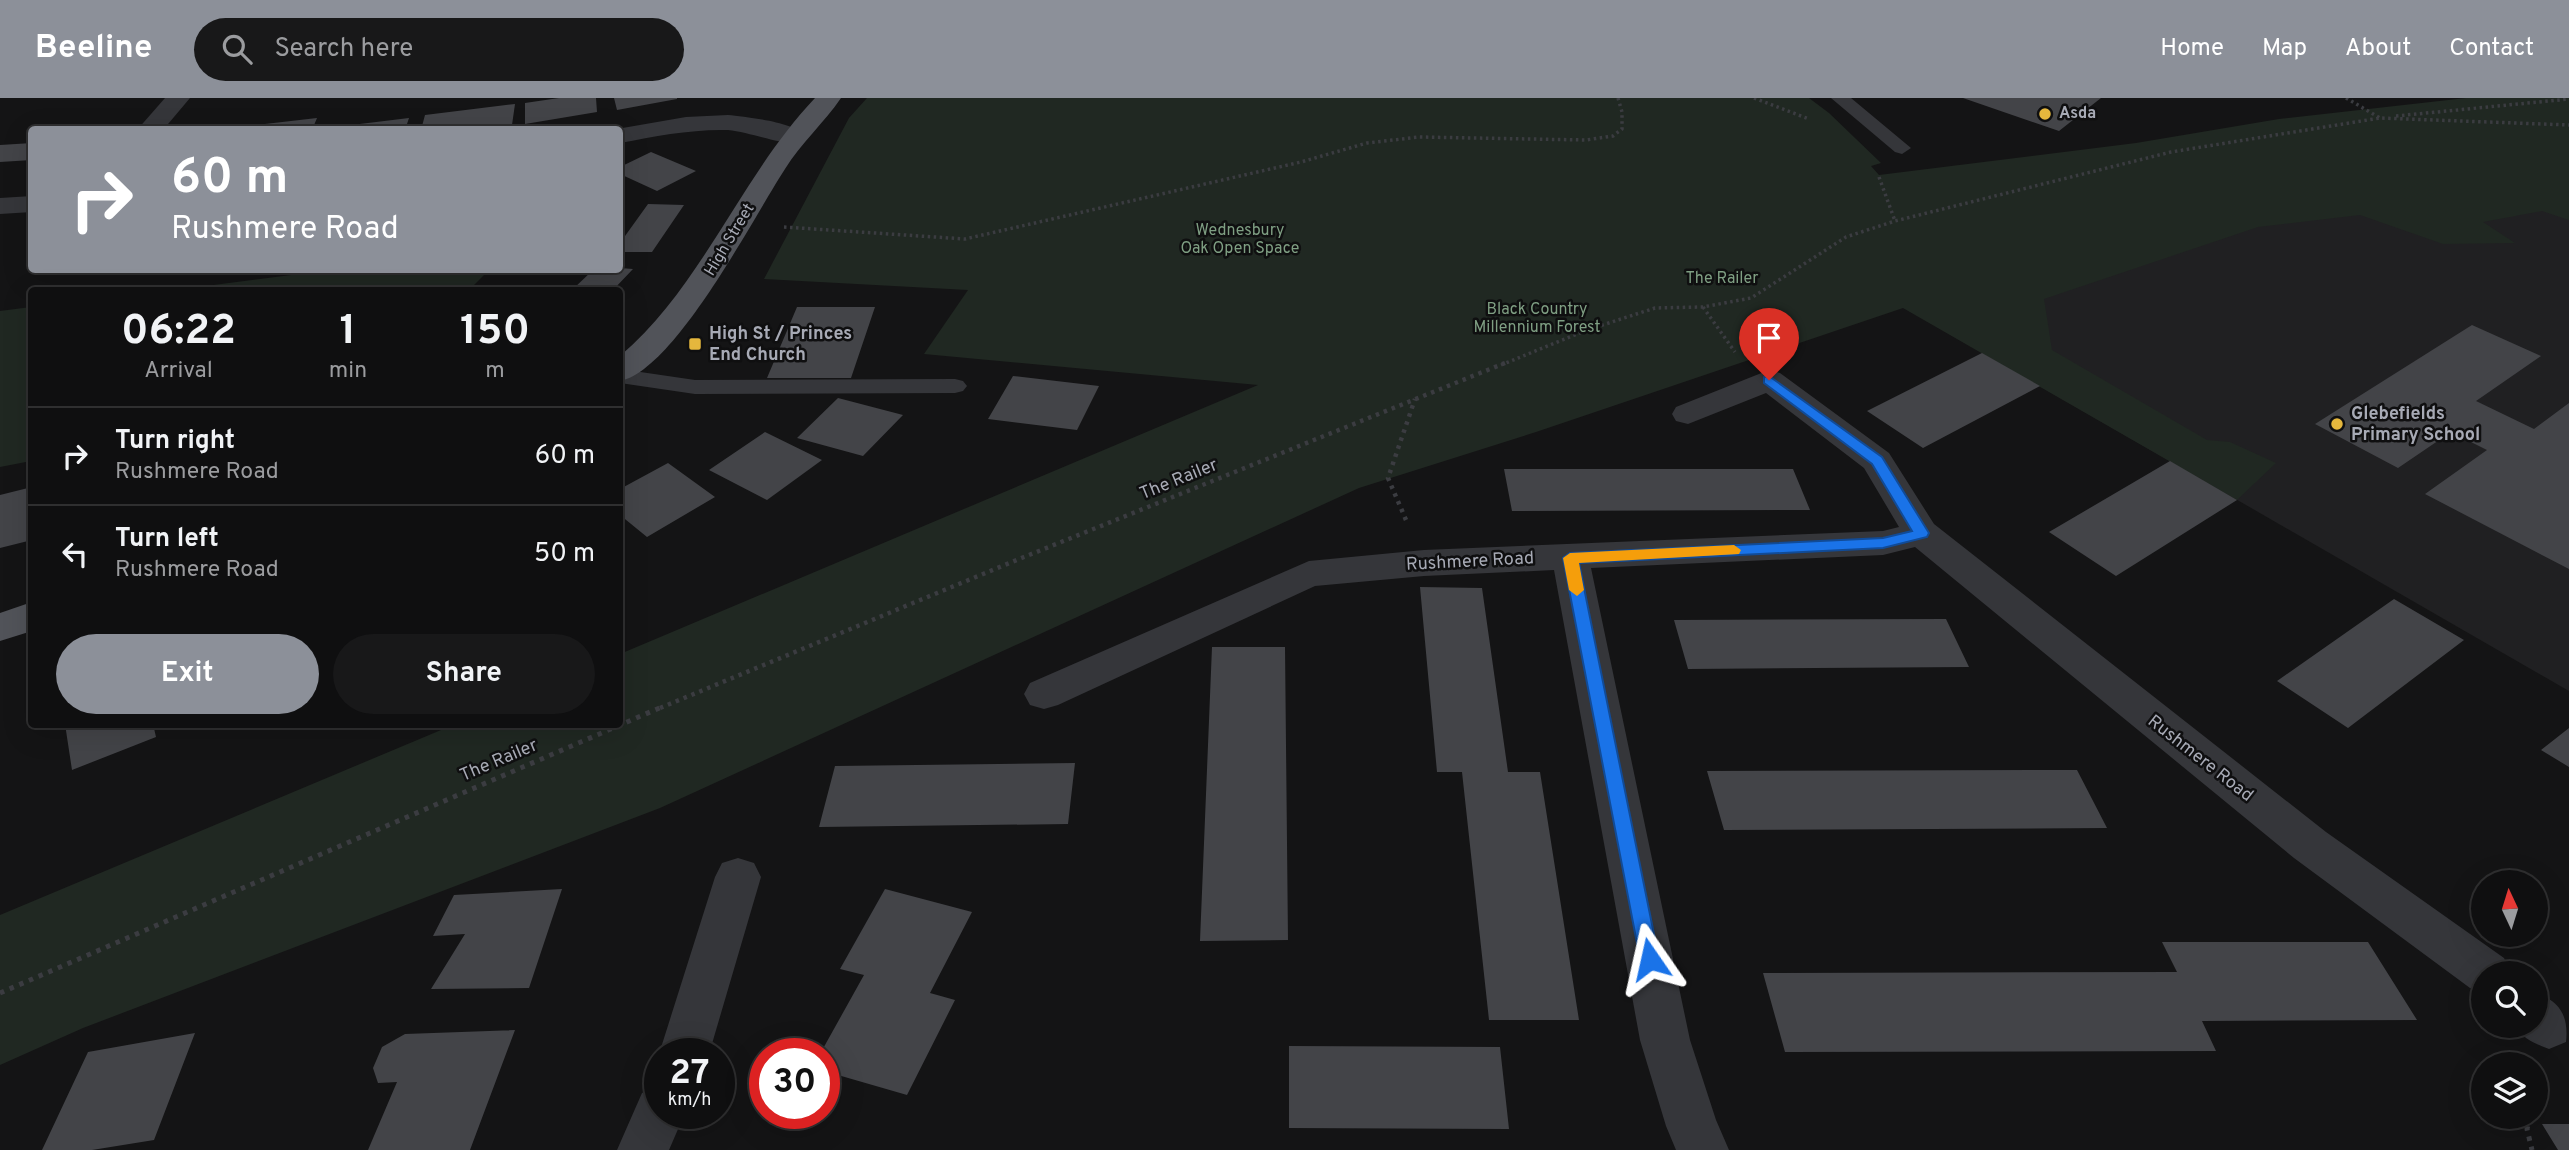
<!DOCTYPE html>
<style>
body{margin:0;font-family:Overpass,sans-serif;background:#181819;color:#f1f3f6;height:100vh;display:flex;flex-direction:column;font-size:26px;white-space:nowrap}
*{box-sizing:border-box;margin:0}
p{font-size:23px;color:#9b9c9f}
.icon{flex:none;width:38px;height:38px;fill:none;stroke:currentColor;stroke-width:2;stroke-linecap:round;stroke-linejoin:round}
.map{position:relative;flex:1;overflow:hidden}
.side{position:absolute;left:28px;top:189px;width:595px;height:441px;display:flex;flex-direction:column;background:#0f0f10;border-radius:7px;box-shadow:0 7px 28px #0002,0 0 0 2px #2f2f30}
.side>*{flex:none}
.guide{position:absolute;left:28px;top:28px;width:595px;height:147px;border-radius:7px;box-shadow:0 7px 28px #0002,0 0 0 2px #2f2f30;background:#8c9099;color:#fff;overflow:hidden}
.needle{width:46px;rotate:356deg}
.controls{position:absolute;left:2471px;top:772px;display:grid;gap:14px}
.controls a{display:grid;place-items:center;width:77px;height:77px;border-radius:50%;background:#0f0f10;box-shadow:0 7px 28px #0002,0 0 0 2px #2f2f30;font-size:35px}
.speed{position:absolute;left:644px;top:940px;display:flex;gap:14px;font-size:35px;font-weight:700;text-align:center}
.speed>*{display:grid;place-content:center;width:91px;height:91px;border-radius:50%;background:#0f0f10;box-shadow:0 7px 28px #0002,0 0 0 2px #2f2f30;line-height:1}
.speed small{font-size:18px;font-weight:400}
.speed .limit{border:10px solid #d22;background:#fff;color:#111}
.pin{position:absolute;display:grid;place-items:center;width:60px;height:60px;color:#fff;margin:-72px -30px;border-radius:50% 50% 50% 0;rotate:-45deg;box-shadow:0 0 7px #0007}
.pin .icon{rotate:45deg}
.me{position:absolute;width:77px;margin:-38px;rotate:349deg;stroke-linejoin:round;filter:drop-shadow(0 0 5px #0008)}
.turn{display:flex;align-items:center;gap:24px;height:147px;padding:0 28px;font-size:32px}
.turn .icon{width:91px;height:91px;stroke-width:2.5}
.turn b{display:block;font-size:49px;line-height:60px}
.eta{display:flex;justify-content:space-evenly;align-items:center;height:119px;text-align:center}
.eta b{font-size:42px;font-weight:700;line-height:49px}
.cta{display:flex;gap:14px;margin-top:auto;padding:14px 28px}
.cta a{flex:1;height:80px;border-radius:42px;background:#8c9099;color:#fff;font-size:28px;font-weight:700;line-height:80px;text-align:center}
.cta a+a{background:#181819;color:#f1f3f6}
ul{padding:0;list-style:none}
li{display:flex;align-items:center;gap:21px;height:98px;padding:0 28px;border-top:2px solid #2f2f30}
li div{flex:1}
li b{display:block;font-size:26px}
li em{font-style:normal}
header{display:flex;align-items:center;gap:42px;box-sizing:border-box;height:98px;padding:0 35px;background:#8c9099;color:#fff}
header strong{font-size:33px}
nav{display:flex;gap:38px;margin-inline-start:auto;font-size:24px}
.search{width:490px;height:63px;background:#181819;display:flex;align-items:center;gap:18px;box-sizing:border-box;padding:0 24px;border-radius:38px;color:#9b9c9f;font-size:26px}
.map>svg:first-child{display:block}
</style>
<header>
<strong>Beeline</strong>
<div class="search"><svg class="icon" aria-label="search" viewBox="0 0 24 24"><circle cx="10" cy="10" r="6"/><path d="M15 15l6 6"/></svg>Search here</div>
<nav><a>Home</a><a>Map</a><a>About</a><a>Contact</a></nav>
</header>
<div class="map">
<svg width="2569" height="1052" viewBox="0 0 2569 1052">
<rect width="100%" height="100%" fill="#141415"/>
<path fill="#202022" d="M2369,97L2569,105V593L1904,210Z"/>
<path fill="#202822" d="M867,0H1809L1829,15L1881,65L1871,68L1879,77L2136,45L2279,21L2466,0H2569V122L2542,113L2483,124L2515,145L2443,146L2360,117L2258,129L2044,201L2052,252L2207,342L2230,344L2276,365L2237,402L1903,210L1536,334L1359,390L660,710L83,930L0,967V817L453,627L620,626V556L1258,287L924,256L968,192L764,181L849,20Z
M330,172H489L469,192H175Z
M31,209V363L0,369V213Z"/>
<path fill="#434448" d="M559,0H596L597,14L525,26V5Z
M614,0H677V1L617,12Z
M1963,0H2101L2059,33Z
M515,6L512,27L476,32H421L425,17Z
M317,20L312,32H229V30Z
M409,20L405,32H334L335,29Z
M32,45V62L0,64V47Z
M651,54L696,73L657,93L620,76V69Z
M648,106L684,107L652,154H620V145Z
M620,170L633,171L613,192H572L593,172Z
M797,209H875L851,280H767Z
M2472,227L2541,258L2476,303L2534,331L2569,305V471L2425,396L2487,352L2451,334L2398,370L2315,326Z
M1982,255L2040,288L1923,350L1867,313Z
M1013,278L1099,288L1077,332L988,321Z
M838,300L903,317L863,358L797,340Z
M765,334L822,362L767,402L709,372Z
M2170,363L2237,402L2116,478L2049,434Z
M668,365L715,399L647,439L620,417V391Z
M1504,371H1793L1810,412L1512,413Z
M32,389V442L0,450V397Z
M1420,489L1482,490L1508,674H1540L1579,922H1489L1462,674H1437Z
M2394,501L2464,542L2348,630L2277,583Z
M1946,521L1969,569L1688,571L1674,522Z
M1212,549H1285L1288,842L1200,843Z
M65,626H153L156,639L72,672Z
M2569,630V669L2541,652Z
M1075,665L1068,726L819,729L835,668Z
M2077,672L2107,730L1724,732L1707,673Z
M562,791L529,890L431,891L465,836L433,838L454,797Z
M885,791L972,814L930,895L955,902L907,997L824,973V956H820L864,877L840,871Z
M2162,844H2368L2417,922L2202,923L2216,953L1785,954L1763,875L2177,874Z
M515,932L470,1052H368L397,984L378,985L373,970L382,949L405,936Z
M195,935L154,1042L92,1052H42L88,954Z
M1289,948L1500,949L1509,1031L1289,1030Z
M2542,1026H2569V1052H2558Z"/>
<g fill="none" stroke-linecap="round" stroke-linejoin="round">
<path stroke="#3b3c41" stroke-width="3.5" stroke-dasharray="2.5 3.5" stroke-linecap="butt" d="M1754,0L1809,21
M2346,0L2380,20
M2396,18L2569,1
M1879,79L1895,123
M784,129L965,141L1301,64L1367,45L1419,39L1586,42L1613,38L1622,31V14L1618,0
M1703,209L1735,254
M1501,267L1587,232L1655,210L1703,209L1751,200L1846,139L1895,123L2171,54L2380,20L2569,27"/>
<path stroke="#3b3c41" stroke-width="4.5" stroke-dasharray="3.5 5" stroke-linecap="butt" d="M1406,422L1388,380L1415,301
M660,610L1024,459L1505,265"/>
<path stroke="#3b3c41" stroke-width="5" stroke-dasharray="4.5 6" stroke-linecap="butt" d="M0,895L664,608
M2536,990L2538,978
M2530,1018L2527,1031L2532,1052"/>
<path fill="#35363a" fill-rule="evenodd" d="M1831,0H1851L1911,50L1902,56L1895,54Z
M620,271L695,282L955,281L963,283L967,288L963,293L955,295L695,296L620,285Z"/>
<path fill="#35363a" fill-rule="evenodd" d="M165,0H190L163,32H137Z
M728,17C747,19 796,24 807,39L803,44C785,49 751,34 728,32C692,31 656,38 620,45V32H611L686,19Z
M32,98V114L0,116V100Z
M1769,272L1780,275L1889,355L1934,426L2326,734L2504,860L2511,875H2483V895L2470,890L2294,760L1915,449L1883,457L1591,470L1690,942L1716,1022L1729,1052H1676L1666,1028L1640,942L1554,472L1424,478L1315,488L1058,607L1044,611L1030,607L1024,596L1030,585L1309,463L1424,452L1883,433L1899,429L1864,370L1766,295L1688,326L1676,323L1672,316L1676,309Z
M738,760L754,765L761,779L709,956H660V958L659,956L715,779L722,765Z
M2536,895C2559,903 2569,917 2566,944L2549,951C2536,946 2522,941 2516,928H2536Z
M660,988V1015H685L669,1052H617L642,995Z"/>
<path fill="#515359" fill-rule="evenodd" d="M815,0H841C824,25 801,45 785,71C753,120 675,272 620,283V258C703,187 740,79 815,0Z
M32,504V533L0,543V515Z"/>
</g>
<path fill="#1a73e8" stroke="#114b97" stroke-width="2" d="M1769,278L1882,359L1929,435L1927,439L1883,450L1579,465L1659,861L1656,868L1650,870L1643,868L1640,861L1563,460L1570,455L1883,440L1912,433L1872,366L1764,285V279Z"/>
<path fill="#f59e0b" d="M1734,447L1741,452L1739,456L1579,465L1584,492L1577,498L1569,492L1563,460L1570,455Z"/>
<g fill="#e5b73d" stroke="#0f0f10" stroke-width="2.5">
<circle cx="2045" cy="16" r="7"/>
<rect x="688" y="239" width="14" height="14" rx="3.5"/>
<circle cx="2337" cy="326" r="7"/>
</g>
<g text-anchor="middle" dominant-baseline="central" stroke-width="5" stroke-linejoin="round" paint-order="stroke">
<g font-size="16" font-weight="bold" fill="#a7aab5" stroke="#0f0f10" text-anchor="start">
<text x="2059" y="16">Asda</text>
</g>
<g font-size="16" fill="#7f9f83" stroke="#0f0f10">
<text x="1240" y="133">Wednesbury<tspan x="1240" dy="18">Oak Open Space</tspan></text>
<text x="1722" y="181">The Railer</text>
<text x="1537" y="212">Black Country<tspan x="1537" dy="18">Millennium Forest</tspan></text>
</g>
<g font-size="16" fill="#a7aab5" stroke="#0f0f10">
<text transform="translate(730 142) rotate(-59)">High Street</text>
</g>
<g font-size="18" font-weight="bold" fill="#a7aab5" stroke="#0f0f10" text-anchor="start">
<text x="709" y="236">High St / Princes<tspan x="709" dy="21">End Church</tspan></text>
<text x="2351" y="316">Glebefields<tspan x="2351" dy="21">Primary School</tspan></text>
</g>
<g font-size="18" fill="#a7aab5" stroke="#0f0f10">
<text transform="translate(1179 382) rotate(-22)">The Railer</text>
<text transform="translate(1470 464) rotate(-3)">Rushmere Road</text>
<text transform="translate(2200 661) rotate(38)">Rushmere Road</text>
<text transform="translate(499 663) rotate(-23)">The Railer</text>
</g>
</g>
</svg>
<div class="controls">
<a><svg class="needle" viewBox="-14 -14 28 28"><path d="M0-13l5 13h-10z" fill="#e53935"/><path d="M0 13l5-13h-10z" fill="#9b9c9f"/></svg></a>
<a><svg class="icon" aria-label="search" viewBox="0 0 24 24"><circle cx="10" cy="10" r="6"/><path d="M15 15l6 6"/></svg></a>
<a><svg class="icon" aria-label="layers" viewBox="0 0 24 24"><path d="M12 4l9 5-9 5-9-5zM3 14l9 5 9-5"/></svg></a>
</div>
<div class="speed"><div>27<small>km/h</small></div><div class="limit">30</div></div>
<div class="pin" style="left:1769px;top:282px;background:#d93025"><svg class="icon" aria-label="arrive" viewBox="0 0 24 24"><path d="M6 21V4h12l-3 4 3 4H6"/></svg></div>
<svg class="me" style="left:1650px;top:861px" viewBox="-20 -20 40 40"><path d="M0-17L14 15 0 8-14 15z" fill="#1a73e8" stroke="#fff" stroke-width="4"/></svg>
<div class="guide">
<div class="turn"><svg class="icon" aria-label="right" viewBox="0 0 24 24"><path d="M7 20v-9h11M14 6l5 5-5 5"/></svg><div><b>60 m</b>Rushmere Road</div></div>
</div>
<section class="side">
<div class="eta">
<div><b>06:22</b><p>Arrival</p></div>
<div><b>1</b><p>min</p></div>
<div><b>150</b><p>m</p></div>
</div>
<ul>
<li><svg class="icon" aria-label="right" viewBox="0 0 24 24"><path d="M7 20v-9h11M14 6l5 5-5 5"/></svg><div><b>Turn right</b><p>Rushmere Road</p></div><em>60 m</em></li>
<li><svg class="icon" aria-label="left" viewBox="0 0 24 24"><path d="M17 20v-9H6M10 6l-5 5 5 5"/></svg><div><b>Turn left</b><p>Rushmere Road</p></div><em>50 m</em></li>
</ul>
<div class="cta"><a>Exit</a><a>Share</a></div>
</section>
</div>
